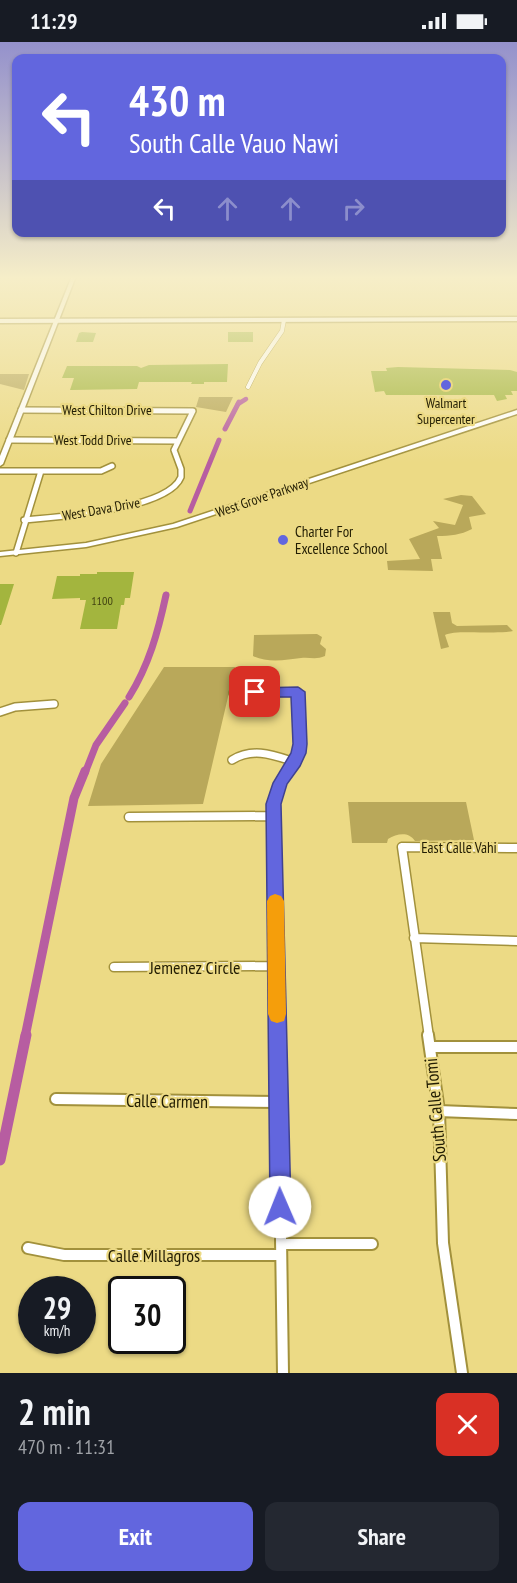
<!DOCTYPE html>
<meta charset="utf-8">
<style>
body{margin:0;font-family:"PT Sans Narrow",sans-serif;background:#242831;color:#f1f3f6;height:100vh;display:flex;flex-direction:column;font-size:22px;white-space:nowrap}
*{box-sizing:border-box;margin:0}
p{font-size:20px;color:#9ea1a6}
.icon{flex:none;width:33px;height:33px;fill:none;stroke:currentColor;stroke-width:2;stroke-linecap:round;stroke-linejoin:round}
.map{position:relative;height:1331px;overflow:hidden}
.panel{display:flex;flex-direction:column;background:#171b24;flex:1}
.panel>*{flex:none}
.hud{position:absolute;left:12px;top:12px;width:494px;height:183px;border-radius:12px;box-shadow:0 2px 4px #0004;background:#6266de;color:#fff;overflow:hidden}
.speed{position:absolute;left:18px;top:1234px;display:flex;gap:12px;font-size:30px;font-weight:700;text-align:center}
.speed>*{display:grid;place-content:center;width:78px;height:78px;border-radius:50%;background:#171b24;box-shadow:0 2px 4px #0004;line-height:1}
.speed small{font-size:15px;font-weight:400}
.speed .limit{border:3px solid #111;border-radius:9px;background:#fff;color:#111}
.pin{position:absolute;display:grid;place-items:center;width:51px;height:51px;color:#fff;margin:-26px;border-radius:12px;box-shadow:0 3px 9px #0006}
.me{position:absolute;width:66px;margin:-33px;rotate:359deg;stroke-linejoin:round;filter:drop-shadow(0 0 4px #0008)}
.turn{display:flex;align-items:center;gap:21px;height:126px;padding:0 18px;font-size:27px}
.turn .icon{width:78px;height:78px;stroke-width:2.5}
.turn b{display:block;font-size:42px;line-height:51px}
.lanes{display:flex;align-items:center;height:57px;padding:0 18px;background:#0003;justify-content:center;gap:30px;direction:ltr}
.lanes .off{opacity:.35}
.round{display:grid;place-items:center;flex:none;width:63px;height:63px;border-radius:12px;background:#242831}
.headline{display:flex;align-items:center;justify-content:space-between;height:102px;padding:0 18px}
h1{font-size:36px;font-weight:800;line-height:45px}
.action{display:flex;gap:12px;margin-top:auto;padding:12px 18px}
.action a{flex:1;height:69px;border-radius:12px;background:#6266de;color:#fff;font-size:24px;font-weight:800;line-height:69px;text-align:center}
.action a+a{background:#242831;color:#f1f3f6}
.status{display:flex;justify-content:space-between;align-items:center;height:42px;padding:0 30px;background:#171b24;direction:ltr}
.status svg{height:16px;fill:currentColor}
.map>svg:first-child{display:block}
</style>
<div class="status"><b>11:29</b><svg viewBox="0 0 49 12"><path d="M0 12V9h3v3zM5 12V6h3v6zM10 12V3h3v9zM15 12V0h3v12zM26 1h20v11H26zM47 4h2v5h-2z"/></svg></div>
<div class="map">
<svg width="517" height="1331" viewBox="0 0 517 1331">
<rect width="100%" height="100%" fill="#ecda85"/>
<path fill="#b9a85a" d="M0,332H29L24,348L0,342Z
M199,355H233L226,370L196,365Z
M461,453L472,454L486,472L469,475L472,487C460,493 451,494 437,494L442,517H431L433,529L388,528L387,519L420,517L409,497L439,486L433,479L455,483L463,463L443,457Z
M433,570H450L452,581L457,584L507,583L513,589C497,593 455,587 445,593L449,605L441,607Z
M317,592L322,595L320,602L326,607L325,614C316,618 310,615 301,616C286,618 267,621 253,614L254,593Z
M164,625H235L203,762L88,764L101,722Z
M348,760H466L474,798L415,799C408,789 397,792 388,797L387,801H352Z"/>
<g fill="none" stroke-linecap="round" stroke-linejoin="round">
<path stroke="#b75da1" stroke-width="4.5" d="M238,362L246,357"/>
<path stroke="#b75da1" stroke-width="5" d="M225,387L239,360
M190,469L219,398"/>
<path stroke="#b75da1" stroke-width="7" d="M129,655C149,623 158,590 166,553
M85,731L96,703L125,661"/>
<path stroke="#b75da1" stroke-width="9" d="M25,995L74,756L85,729"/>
<path stroke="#b75da1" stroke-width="11" d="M0,1118L26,993"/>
</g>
<path fill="#a3b53e" d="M82,290L96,291L93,300H76L79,291Z
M228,290H253V300H228Z
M228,322L227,340H204V342H191L192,340H139L137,347L70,348L74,336H62L67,324H137L141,326L149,323Z
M398,325L510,328L517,330V349H511L513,353H505L507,357L497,359L494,353H386L384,349L375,350L371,329H387L386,326Z
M97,530H134L130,556H125L124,563H121L117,587H80L86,558H80V556L52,557L57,534H80V532H97Z
M0,542H14L1,583H0Z"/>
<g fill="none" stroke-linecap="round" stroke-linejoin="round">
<g stroke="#a2913c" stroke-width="5">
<path id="minor-far4" d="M248,345L260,321L282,289L284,278"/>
</g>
<g stroke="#a2913c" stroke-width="8">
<path id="minor-far3" d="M21,368L193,369L174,408L181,427V435C168,468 57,475 24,478
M9,398L178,399
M0,429H101L112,424
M16,511L41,429"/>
</g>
<g stroke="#a2913c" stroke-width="10">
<path id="minor-far2" d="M233,651L298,650C299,678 305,706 287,731
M0,670L15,665L54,662
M232,718C253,705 273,713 295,720"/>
</g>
<g stroke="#a2913c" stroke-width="11">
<path id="minor-far1" d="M129,775L274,774
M414,896L517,899
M114,925L276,924
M278,995L274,762L280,741L289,729
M429,995L402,805L517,806"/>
</g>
<g stroke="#a2913c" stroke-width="14">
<path id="minor" d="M278,993L283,1331
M428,993L439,1069L443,1201L462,1331
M430,1005H517
M56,1057L279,1060
M439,1069L517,1072
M281,1202H372
M28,1206L64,1213H281"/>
</g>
<g stroke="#a2913c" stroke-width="3">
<path id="tertiary" d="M72,234H76L3,422L0,424V414Z
M517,368V372L177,485L86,505L0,514V510L86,501L173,482Z"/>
</g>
<g stroke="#a2913c" stroke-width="3">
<path id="secondary" d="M517,275V279L0,281V277Z"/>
</g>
<use href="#minor-far4" stroke="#fff" stroke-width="4"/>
<use href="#minor-far3" stroke="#fff" stroke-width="5"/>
<use href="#minor-far2" stroke="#fff" stroke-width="7"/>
<use href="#minor-far1" stroke="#fff" stroke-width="8"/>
<use href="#minor" stroke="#fff" stroke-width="10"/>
<use href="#tertiary" fill="#fff" fill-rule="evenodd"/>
<use href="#secondary" fill="#fff" fill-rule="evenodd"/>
</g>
<linearGradient id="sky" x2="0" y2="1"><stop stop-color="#9491cc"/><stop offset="0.56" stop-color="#f6eec8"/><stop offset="1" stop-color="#f6eec8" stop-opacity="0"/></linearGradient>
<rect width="517" height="421" fill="url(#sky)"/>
<path fill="#6266de" stroke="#404290" stroke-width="1.5" d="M298,645L305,650L307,702L306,711L300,724L287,742L281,762L291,1165L288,1172L280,1175L273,1172L270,1165L266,762L273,741L291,711L293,702L291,655H255L248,650L255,646Z"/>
<path fill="#f59e0b" d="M275,852L281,854L284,859L286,972L284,979L277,981L271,979L268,972L267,859L270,854Z"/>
<g fill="#6266de" stroke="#ecda85" stroke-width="2">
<circle cx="446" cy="343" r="6"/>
<circle cx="283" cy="498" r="6"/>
</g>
<g text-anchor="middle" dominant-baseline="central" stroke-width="4.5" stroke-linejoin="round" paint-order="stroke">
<g font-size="12" fill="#424312">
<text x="102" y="558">1100</text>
</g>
<g font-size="14" fill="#221d03" stroke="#ecda85">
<text x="446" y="361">Walmart<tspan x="446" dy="16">Supercenter</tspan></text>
</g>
<g font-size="14" fill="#221d03" stroke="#ecda85">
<text x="107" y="368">West Chilton Drive</text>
<text x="93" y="398">West Todd Drive</text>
<text transform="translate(262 455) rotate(-19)">West Grove Parkway</text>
<text transform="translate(101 467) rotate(-10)">West Dava Drive</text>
</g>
<g font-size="15" fill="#221d03" stroke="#ecda85" text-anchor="start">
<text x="295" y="489">Charter For<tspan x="295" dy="17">Excellence School</tspan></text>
</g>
<g font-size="15" fill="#221d03" stroke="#ecda85">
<text x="459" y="805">East Calle Vahi</text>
</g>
<g font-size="18" fill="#221d03" stroke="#ecda85">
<text x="195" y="925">Jemenez Circle</text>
<text transform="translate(167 1059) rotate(1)">Calle Carmen</text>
<text transform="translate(435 1068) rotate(-95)">South Calle Tomi</text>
<text x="154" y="1213">Calle Millagros</text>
</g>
</g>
</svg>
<div class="speed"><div>29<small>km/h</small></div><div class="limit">30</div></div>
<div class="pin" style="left:255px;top:650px;background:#d93025"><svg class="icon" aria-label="arrive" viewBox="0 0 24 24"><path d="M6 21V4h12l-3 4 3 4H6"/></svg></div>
<svg class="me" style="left:280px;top:1165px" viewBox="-20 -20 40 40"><circle r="19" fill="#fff"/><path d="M0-13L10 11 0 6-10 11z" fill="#6266de"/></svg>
<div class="hud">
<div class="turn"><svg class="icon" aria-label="left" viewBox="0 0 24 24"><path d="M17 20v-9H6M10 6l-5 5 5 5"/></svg><div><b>430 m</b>South Calle Vauo Nawi</div></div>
<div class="lanes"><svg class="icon" aria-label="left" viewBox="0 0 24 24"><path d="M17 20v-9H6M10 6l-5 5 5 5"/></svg><svg class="icon off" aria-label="ahead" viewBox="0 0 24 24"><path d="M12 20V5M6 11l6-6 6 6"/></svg><svg class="icon off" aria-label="ahead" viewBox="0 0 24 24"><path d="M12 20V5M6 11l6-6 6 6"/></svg><svg class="icon off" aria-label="right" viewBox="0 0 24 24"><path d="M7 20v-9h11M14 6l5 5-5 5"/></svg></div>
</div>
</div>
<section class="panel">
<div class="headline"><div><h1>2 min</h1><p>470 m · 11:31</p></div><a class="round" style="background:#d93025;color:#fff"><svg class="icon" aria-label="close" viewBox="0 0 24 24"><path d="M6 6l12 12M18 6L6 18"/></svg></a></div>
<div class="action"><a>Exit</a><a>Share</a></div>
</section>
